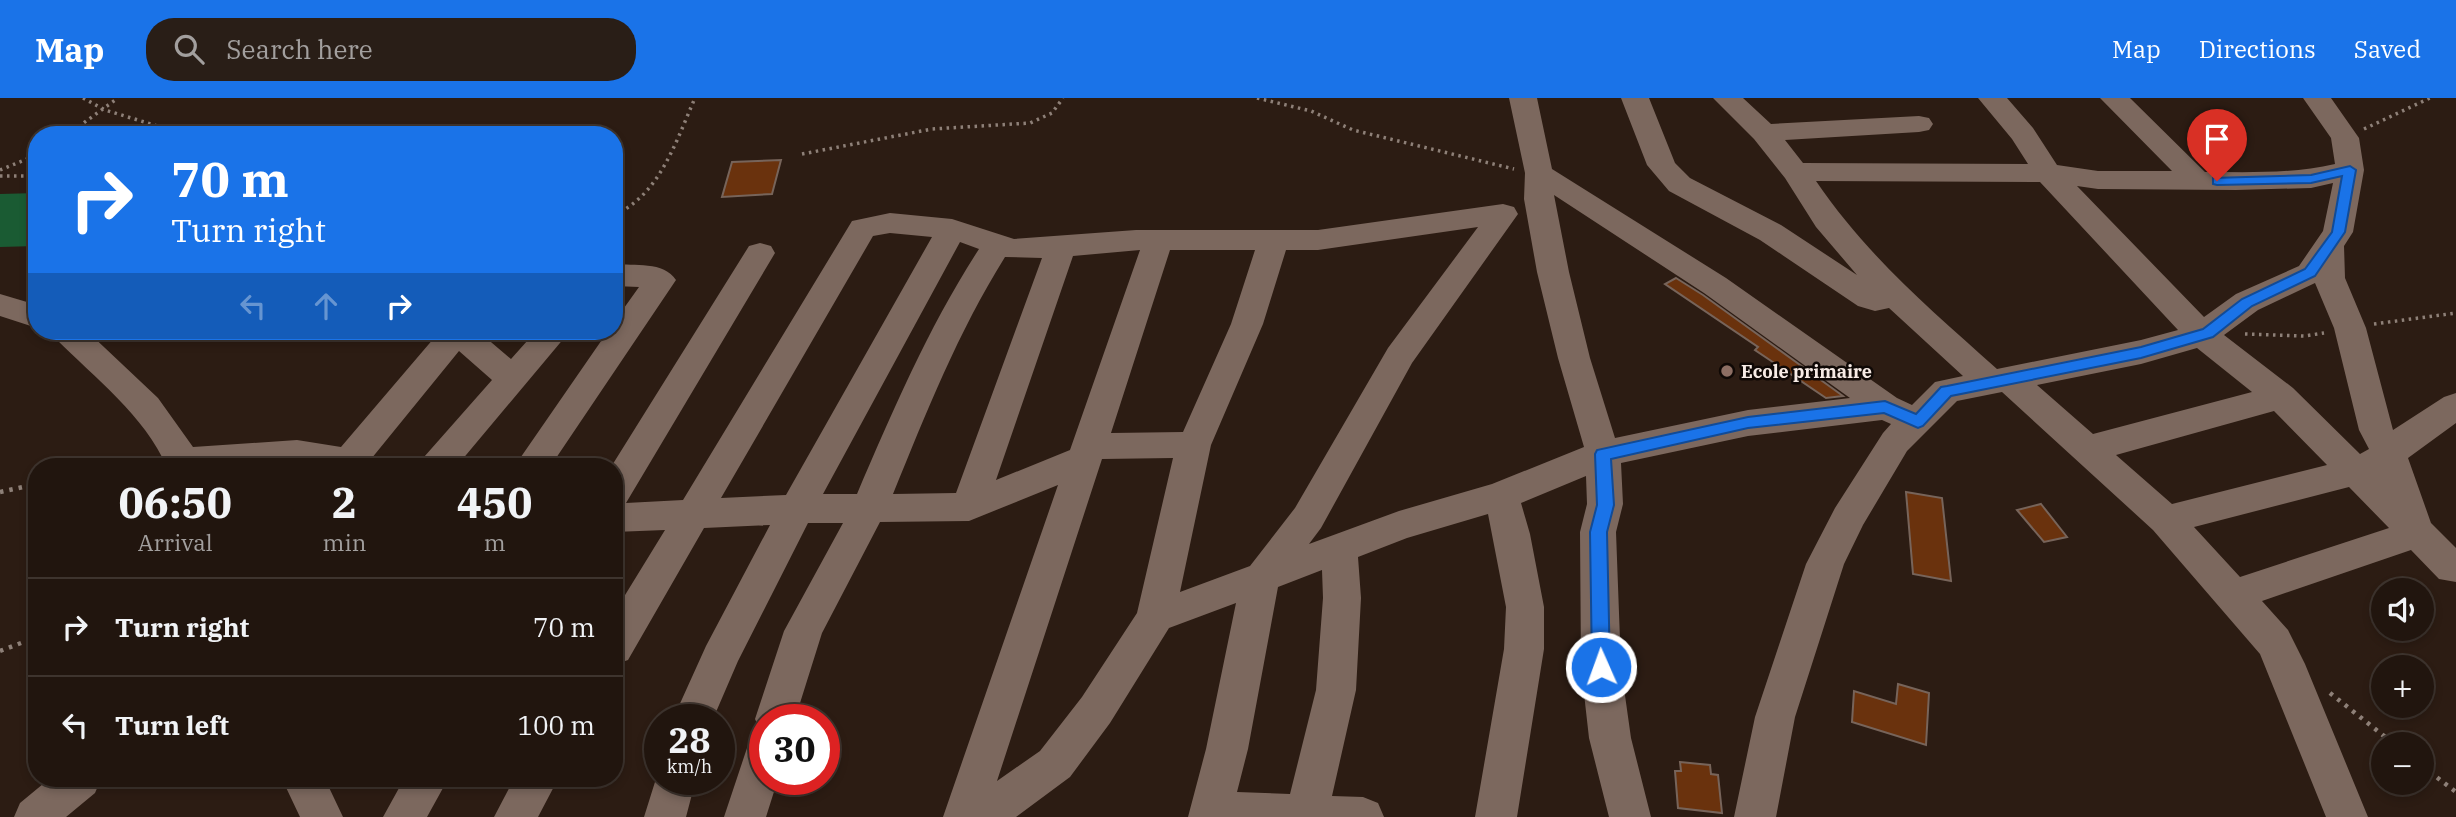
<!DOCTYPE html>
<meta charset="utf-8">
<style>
body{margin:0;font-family:"IBM Plex Serif",serif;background:#291e17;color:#f1f3f6;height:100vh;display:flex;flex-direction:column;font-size:26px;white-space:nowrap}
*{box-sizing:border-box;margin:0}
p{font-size:23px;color:#a29f9e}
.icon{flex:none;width:38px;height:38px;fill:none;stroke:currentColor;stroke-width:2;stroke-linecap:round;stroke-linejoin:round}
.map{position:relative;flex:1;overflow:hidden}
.side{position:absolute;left:28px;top:360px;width:595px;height:329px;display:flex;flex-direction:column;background:#21150e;border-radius:28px;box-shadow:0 4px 10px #0003,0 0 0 2px #3e342e}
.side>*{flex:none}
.hud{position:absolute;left:28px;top:28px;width:595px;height:214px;border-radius:28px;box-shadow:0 4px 10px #0003,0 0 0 2px #3e342e;background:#1a73e8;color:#fff;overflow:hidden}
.controls{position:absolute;left:2371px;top:480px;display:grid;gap:14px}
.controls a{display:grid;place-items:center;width:63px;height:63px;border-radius:50%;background:#21150e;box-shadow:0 4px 10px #0003,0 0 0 2px #3e342e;font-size:35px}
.speed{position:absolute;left:644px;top:606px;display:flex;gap:14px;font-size:35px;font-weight:700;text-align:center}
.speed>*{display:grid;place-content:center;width:91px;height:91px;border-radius:50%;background:#21150e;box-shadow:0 4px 10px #0003,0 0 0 2px #3e342e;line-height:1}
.speed small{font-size:18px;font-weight:400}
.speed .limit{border:10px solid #d22;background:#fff;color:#111}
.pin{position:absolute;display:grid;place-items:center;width:60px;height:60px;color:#fff;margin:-72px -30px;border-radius:50% 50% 50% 0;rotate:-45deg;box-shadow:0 0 7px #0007}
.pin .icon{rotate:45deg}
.me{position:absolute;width:77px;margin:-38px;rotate:358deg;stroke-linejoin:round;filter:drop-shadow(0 0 5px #0008)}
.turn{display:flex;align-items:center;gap:24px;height:147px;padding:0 28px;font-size:32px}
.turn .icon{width:91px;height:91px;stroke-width:2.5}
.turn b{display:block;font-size:49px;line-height:60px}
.lanes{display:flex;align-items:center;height:66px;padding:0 28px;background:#0003;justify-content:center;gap:35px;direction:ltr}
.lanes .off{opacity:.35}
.eta{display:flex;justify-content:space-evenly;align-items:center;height:119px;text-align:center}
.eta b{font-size:42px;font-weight:700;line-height:49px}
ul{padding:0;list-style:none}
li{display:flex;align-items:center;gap:21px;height:98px;padding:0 28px;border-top:2px solid #3e342e}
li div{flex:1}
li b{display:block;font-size:26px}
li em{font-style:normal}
header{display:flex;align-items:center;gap:42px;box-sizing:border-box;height:98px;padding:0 35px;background:#1a73e8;color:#fff}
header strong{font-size:33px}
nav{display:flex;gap:38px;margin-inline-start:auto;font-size:24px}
.search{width:490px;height:63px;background:#291e17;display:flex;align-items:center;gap:18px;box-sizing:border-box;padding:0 24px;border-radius:28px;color:#a29f9e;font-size:26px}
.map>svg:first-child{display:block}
</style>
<header>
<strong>Map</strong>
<div class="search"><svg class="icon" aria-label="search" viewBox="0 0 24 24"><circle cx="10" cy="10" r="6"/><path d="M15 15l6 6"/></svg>Search here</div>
<nav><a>Map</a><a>Directions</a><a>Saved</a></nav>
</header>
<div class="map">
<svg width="2456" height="719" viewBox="0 0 2456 719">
<rect width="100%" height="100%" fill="#2c1c13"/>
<path fill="#1a5b33" d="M37,95V148L0,149V96Z"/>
<path fill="#6a320d" stroke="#77645a" stroke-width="2" d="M781,62L772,96L722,99L732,64Z
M1676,180L1703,197L1843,298L1826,300L1755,252L1758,249L1665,186Z
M1906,394L1942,400L1951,483L1913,476Z
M2041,406L2067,439L2044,444L2017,412Z
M1898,586L1929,595L1926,647L1852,624L1854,593L1896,606Z
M1680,664L1710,667L1711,676L1718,677L1722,715L1678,710L1675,673H1681Z"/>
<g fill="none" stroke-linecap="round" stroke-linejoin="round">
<path stroke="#8e8078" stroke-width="3.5" stroke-dasharray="2.5 4.5" stroke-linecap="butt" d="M83,0L105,12L187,37
M1257,0L1311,13L1353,32L1514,71
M2364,31L2430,0
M67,37L118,0
M802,56L932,31L1030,25L1052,15L1063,0
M0,72L37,57
M0,78H37
M614,117C660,97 676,43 695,0
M2374,226L2456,215
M2245,236L2304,238L2324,235"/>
<path stroke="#8e8078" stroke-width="4.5" stroke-dasharray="3.5 6" stroke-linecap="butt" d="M0,394L37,386
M0,553L29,542L37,535
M2330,595L2394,646
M2422,668L2456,694"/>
<path fill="#7c685e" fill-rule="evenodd" d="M1509,0H1537L1552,71L1726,180L1897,300L1912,307L1935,284L1963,278L1889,210L1875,213L1858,208L1760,142L1669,93L1647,67L1621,0H1649L1675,65L1690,80L1781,127L1857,177L1816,129L1785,80L1754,41L1713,0H1743L1771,26L1919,18L1929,20L1933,26L1929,32L1919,34L1785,42L1803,65L2028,66L2012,41L1978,0H2007L2033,30L2057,67L2098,73H2172L2100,0H2130L2205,74C2248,74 2293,76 2335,66L2331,40L2303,0H2331L2359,40L2364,72L2353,134L2344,148L2345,180L2366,230L2393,332L2444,299L2456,295V325L2408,360L2431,425L2456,450V484L2439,481L2411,452L2262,503L2288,532L2305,566L2368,719H2326L2260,556L2153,432L2002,294L1957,303L1907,353L1863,427L1844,466L1795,619L1776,719H1734L1755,619L1806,466L1835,410L1883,335L1891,326L1882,322L1748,338L1621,365L1623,406L1616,434L1621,569L1631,640L1651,719H1609L1589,640L1581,569L1580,434L1587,406L1586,378L1521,405L1530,436L1544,509V551L1517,719H1475L1504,551L1506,509L1488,416L1407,440L1358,459L1361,500L1356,592L1332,698L1363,699L1378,705L1384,719H1188L1206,651L1236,505L1169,530L1110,625L1070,679L1016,719H943L1058,387L969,423L880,424L822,535L795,621H765V635L761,634L755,621L784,533L843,425H808L738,563L713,621H673L706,548L770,427L704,430L628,562L614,567V515L665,432L614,434V369H611L749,148L760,145L771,148L775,155L626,405L683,402L852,123L890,115L952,121L1014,141L1136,132H1318L1503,106L1514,109L1518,116L1412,265L1321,430L1309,446L1399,413L1492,386L1584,349L1558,260L1537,174L1524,101L1525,75ZM1816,83L2040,84L2178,232L2141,242L1997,271C1929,210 1868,159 1816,83ZM2333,85L2323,133L2299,168L2236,196L2204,219L2077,88L2098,91L2236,92L2311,90ZM1554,97L1704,195L1850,300L1748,312L1615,340L1590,260L1569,174ZM1478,129L1388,250L1295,410L1250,468L1180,494L1211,347L1263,226L1286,152H1318ZM890,135L932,139L786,397L721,400L873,138ZM960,144L979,151C929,228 893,312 857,396H823ZM1140,152L1070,352L996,382L1073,158ZM1170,152H1255L1231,226L1183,334L1111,335ZM1005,159L1042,160L956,395L893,396C926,315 958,234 1005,159ZM2315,185L2334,230L2359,332L2369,351L2360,356L2293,290L2224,237L2258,212ZM2197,250L2252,294L2093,336L2037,287L2141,266ZM2274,313L2327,367L2172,406L2116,357ZM1173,360L1137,515L1082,599L1040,653L997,683L1102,361ZM2349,389L2389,430L2240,479L2194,429ZM1322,472L1323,500L1316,592L1290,696L1237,694L1248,651L1278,489Z
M614,166C634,168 664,163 676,182L550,369H514L608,233H614V224L639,189L614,188Z
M0,196L37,207V230L0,218Z
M51,233H87L158,300L193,349L297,342L341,349L440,233H478L511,261L536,233H570L456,369H418L424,359L492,282L459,253L367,366L368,369H167C144,317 95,280 56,241Z
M765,635V681H778L766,719H724L750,641Z
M660,668V681H696L686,719H644Z
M49,681H101L95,695L66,719H14L20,705Z
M282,681H325L343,719H300Z
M404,681H448L427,719H383Z
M514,681H558L538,719H494Z"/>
</g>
<path fill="#1a73e8" stroke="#114b97" stroke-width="2" d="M2350,68L2356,72L2345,134L2315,178L2252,208L2213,239L2141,260L1951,298L1923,328L1918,330L1884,315L1748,330L1611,361L1614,407L1607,434L1610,569L1607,574L1601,576L1594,574L1592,569L1590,434L1597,407L1595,356L1597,352L1748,319L1885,303L1916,316L1941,289L1947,288L2141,249L2203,231L2242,201L2305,171L2332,134L2342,78L2311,85L2217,87L2213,86V80L2311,77Z"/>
<circle fill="#8d6e63" stroke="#0f0805" stroke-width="2.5" cx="1727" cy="273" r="7"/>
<g text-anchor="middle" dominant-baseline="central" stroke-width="5" stroke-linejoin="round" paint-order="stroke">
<g font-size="18" font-weight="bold" fill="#f7ebe5" stroke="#0f0805" text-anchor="start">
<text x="1741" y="273">Ecole primaire</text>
</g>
</g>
</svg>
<div class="controls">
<a><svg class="icon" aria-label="sound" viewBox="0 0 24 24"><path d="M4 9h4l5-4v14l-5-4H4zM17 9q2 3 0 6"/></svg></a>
<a>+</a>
<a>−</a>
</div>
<div class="speed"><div>28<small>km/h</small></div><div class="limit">30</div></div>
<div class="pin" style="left:2217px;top:83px;background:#d93025"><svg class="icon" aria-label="arrive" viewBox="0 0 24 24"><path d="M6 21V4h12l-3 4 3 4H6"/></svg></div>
<svg class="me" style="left:1601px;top:569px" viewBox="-20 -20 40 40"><circle r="17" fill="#1a73e8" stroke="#fff" stroke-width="3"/><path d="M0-11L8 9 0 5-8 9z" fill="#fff"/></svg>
<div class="hud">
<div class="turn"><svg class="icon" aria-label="right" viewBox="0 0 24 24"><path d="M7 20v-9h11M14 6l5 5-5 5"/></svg><div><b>70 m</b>Turn right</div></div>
<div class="lanes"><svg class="icon off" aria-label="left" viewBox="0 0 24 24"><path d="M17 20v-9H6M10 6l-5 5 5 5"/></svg><svg class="icon off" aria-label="ahead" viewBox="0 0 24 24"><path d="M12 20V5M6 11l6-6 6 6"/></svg><svg class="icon" aria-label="right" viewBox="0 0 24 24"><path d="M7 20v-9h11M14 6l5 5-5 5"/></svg></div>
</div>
<section class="side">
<div class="eta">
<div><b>06:50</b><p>Arrival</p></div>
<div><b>2</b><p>min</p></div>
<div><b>450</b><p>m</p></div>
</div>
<ul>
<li><svg class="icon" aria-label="right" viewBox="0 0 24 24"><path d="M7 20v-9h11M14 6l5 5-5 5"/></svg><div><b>Turn right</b></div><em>70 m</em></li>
<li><svg class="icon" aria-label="left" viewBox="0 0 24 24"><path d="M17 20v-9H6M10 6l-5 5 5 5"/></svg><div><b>Turn left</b></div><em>100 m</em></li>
</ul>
</section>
</div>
